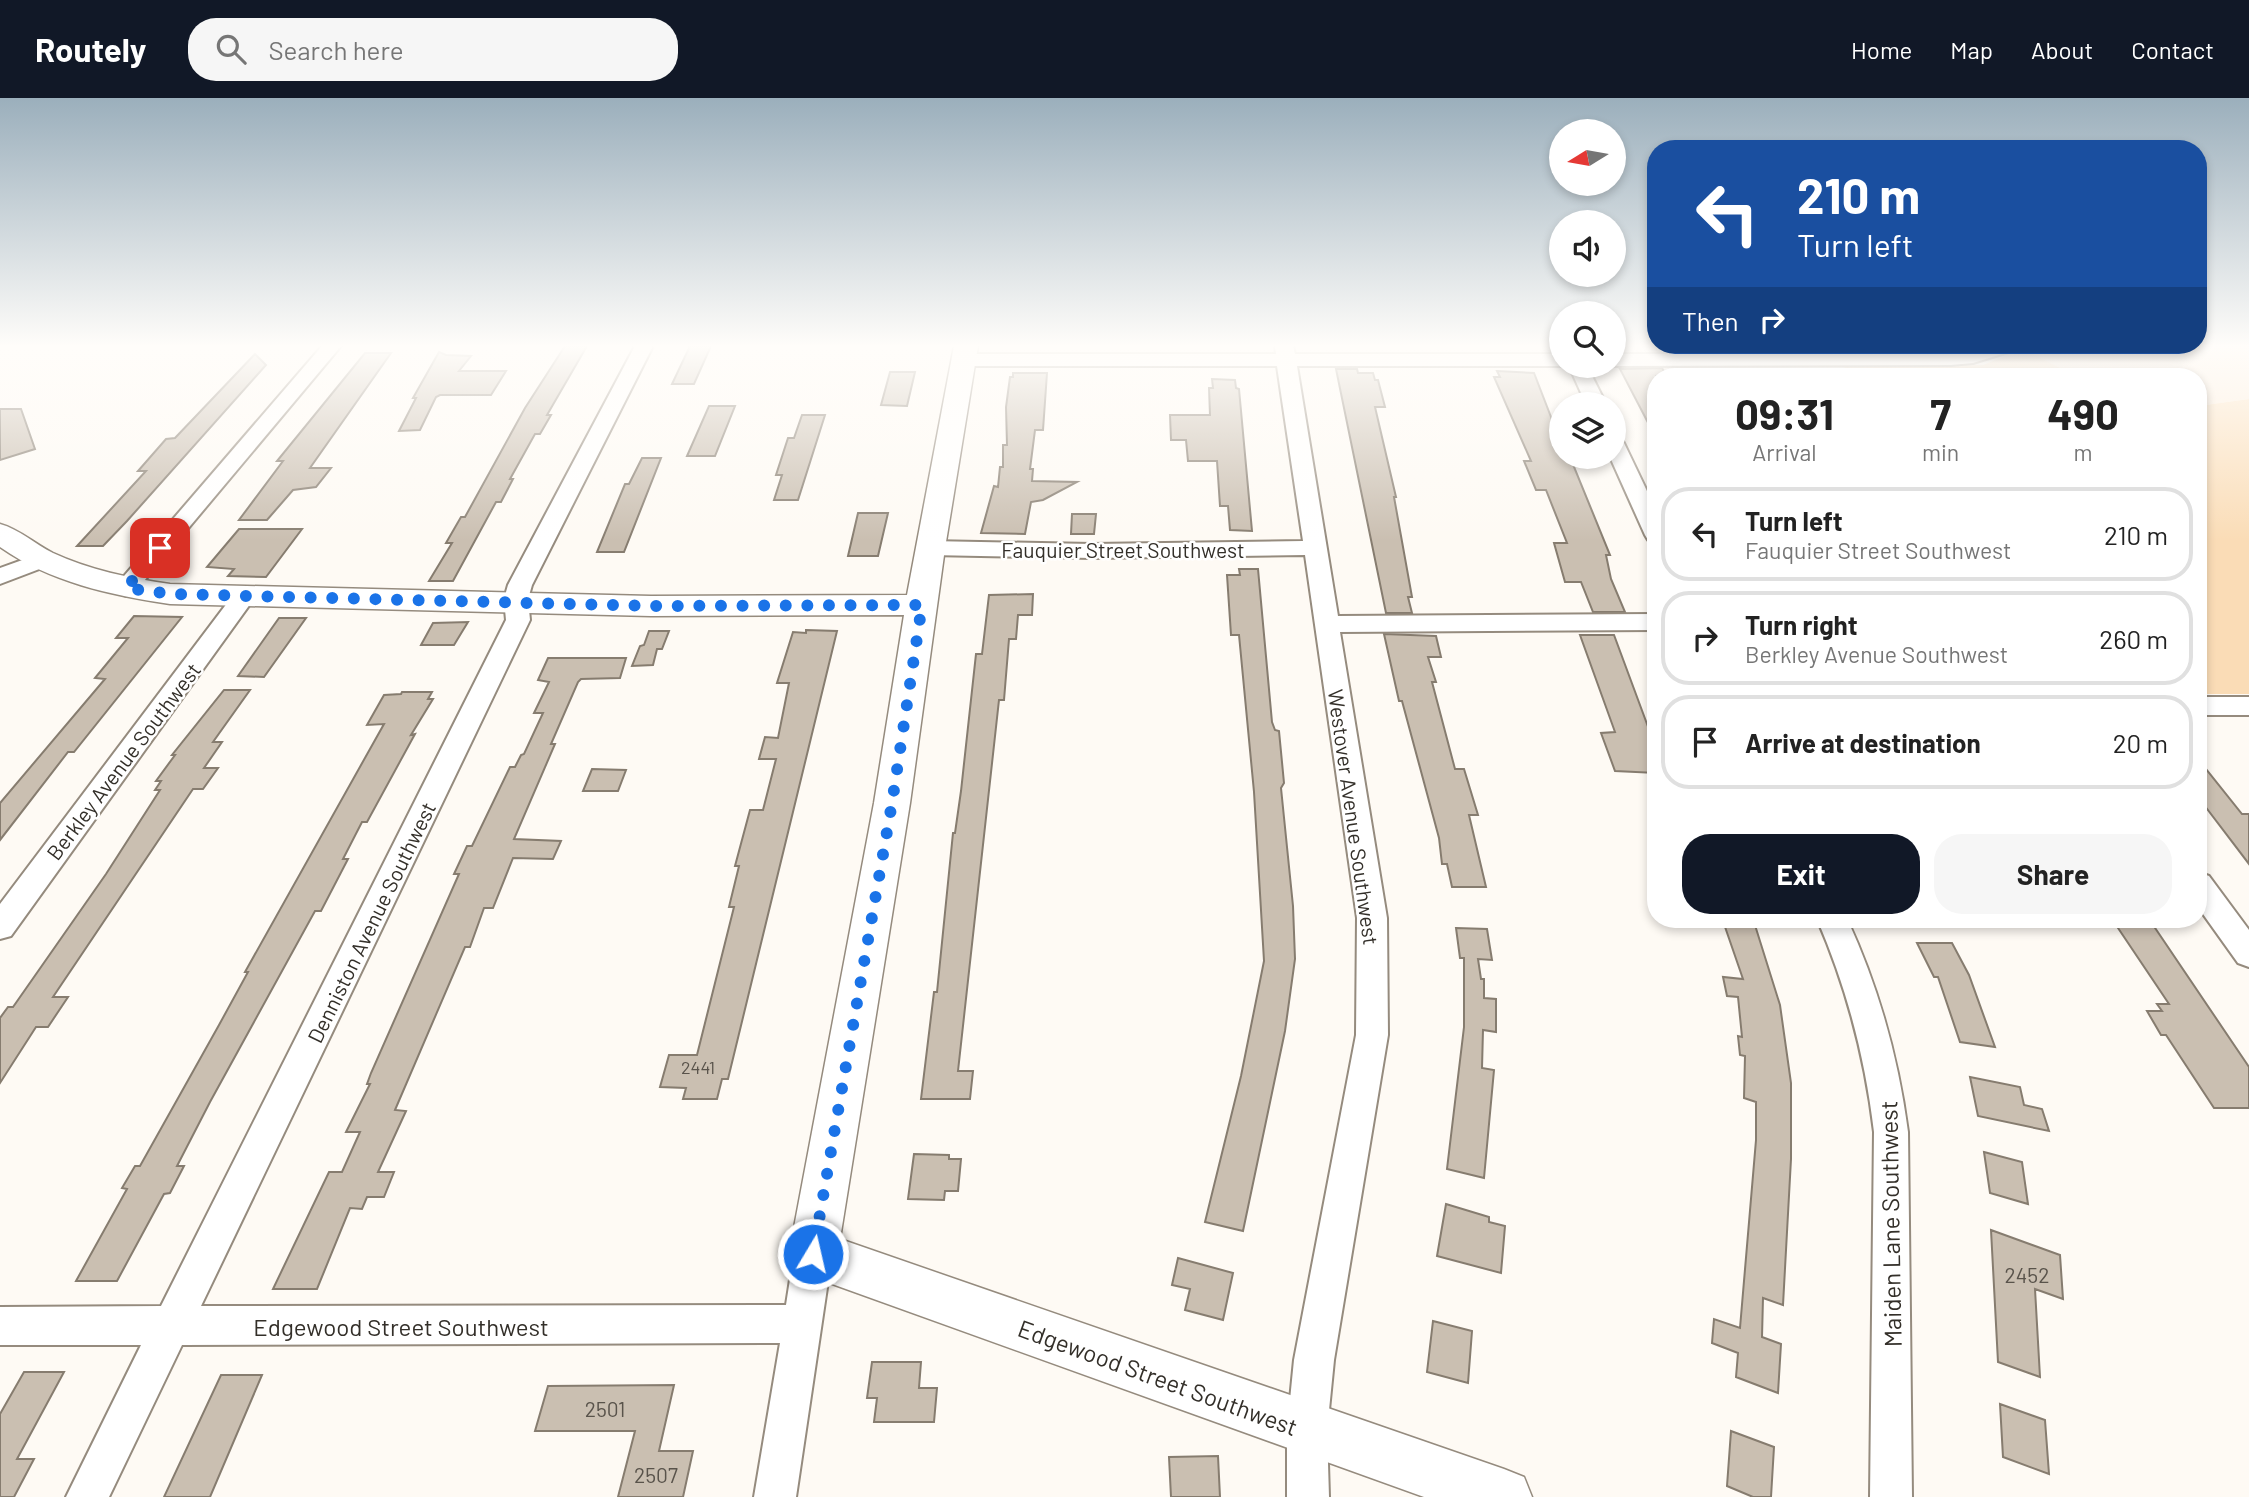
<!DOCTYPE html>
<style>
body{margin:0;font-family:Barlow,sans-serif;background:#f6f6f6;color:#222;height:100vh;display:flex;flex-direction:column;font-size:26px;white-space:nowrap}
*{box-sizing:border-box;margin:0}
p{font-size:23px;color:#767676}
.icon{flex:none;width:38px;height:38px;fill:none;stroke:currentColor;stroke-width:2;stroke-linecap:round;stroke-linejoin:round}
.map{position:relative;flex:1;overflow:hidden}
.side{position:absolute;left:1647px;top:270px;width:560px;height:560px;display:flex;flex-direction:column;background:#fff;border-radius:28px;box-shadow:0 4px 10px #0003}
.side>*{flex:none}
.guide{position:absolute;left:1647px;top:42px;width:560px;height:214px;border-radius:28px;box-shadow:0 4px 10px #0003;background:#1a4fa0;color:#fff;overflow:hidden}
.needle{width:46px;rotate:259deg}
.tools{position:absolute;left:1549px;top:21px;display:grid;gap:14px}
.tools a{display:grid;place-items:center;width:77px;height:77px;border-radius:50%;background:#fff;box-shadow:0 4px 10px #0003;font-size:35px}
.pin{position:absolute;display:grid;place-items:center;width:60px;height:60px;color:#fff;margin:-30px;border-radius:14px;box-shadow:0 4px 10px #0006}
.me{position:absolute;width:77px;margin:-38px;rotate:9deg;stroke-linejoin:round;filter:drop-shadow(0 0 5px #0008)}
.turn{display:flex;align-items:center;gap:24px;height:147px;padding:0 35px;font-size:32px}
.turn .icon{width:91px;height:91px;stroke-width:2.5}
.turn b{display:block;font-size:49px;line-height:60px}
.then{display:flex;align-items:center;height:66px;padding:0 35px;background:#0003;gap:14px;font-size:26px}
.eta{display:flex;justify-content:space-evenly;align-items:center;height:119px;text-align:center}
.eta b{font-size:42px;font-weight:700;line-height:49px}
.cta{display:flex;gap:14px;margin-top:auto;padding:14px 35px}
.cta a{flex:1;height:80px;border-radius:28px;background:#111827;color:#fff;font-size:28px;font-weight:700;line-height:80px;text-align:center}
.cta a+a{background:#f6f6f6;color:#222}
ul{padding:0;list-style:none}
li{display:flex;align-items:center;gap:21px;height:94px;margin:0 14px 10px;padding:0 21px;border:4px solid #e0e0e0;border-radius:28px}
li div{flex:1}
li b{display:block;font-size:26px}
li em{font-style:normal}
header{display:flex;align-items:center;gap:42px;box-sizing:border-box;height:98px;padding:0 35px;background:#111827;color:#fff}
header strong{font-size:33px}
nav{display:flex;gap:38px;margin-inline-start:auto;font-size:24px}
.search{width:490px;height:63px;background:#f6f6f6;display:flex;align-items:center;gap:18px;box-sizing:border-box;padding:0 24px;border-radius:28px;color:#767676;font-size:26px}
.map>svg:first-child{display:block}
</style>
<header>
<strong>Routely</strong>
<div class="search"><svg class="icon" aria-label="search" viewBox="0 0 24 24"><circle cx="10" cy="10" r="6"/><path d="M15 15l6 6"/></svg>Search here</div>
<nav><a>Home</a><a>Map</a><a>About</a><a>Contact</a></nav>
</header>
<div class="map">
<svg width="2249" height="1399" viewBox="0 0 2249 1399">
<rect width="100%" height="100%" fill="#fefaf4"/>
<path fill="#fbead6" d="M2032,248H2249V301L2198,308V278H2076L2023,251Z"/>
<path fill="#fadcb6" d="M2023,251L2076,278H1851L1844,269L1983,267Z
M2249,301V596H2198V308Z"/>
<path fill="#cabfb1" stroke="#867c6f" stroke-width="2" d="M565,248H587L547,317H551L540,336H535L510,381H513L501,404H496L453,483H429L452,445H446L461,419H465L525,310Z
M690,248H711L694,286H672Z
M439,254L446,257L471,258L459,273H506L491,297H440L436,299L420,332L399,333L416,300H413Z
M365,255H391L310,370H331L316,389L293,392L267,422H239L283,363H277Z
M255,256L266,267L127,423L103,448H77L146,373H138L166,341L175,340Z
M1662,270L1667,278H1656V340L1620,271Z
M1336,271H1357L1358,275H1373L1375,282H1378L1385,309H1375L1396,399H1394L1412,499H1408L1412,515H1386Z
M1497,273L1534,275L1561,345V359H1570L1610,457H1606L1611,481L1625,514H1593L1581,484H1565L1554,445H1567L1546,392H1536L1524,363H1531L1494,279H1500Z
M890,274H915L907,308L881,307Z
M1013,275H1047L1043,332H1035L1030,371H1033L1032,383L1077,384L1043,402L1031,404L1025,436L981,435L994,388L998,389L1000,369H1003V347H1007L1006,309L1010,279H1013Z
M1212,281L1235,282L1236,290L1239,291L1252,433L1230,432L1228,408H1220L1217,363H1188L1186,342H1171L1170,317H1210L1209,290H1213Z
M709,308H735L715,358H687Z
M0,311H21L35,351L0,362Z
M802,317H825L798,402H774L782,377H776L788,340H794Z
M642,360H661L624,454H597L625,386H629Z
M858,415H888L878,458H848Z
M1072,416H1096L1094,436H1071Z
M239,431H302L266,479L228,478L234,471L207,469Z
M1239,471H1258L1272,624L1275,632L1279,633L1284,685L1281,690L1293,808L1295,861L1285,933L1243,1133L1205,1124L1241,978L1264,863L1254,694L1239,537H1231L1227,477H1240Z
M1033,496L1032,517H1018L1016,541H1009L1004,602H999L958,973H973L970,1001H921L934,894H937L953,735H955L961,693L976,556H982L989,497Z
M134,518L182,519L74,654H68L0,742V705L105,581L95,580L128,540H116Z
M279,520H306L264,579L238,578Z
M468,524L454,547H421L433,525Z
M806,532L837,533L728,981H722L717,1001H683L686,990L660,989L669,957H697L734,809H729L739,768H735L750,712H763L776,661H759L765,639L778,640L789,585H777L793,534L806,535Z
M649,533H669L662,551H657L653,567L632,568L640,548L644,547Z
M1384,536L1436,538L1441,559H1428L1436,584H1432L1455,671H1464L1478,717H1469L1486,789H1452L1447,766H1442L1439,740L1402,603H1399Z
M1580,537H1614L1650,634H1656V675L1615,673L1601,635L1615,634Z
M548,560H626L620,580L581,581L578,584L551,646H555L514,741L561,743L553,761L513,760L493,810H484L470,849H465L395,1012L406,1013L378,1074H394L384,1099H367L362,1111L350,1110L317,1191H273L329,1074H342L360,1034H346L370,986H367L371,975L459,776H454L467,748H472L510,669H515L521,657L524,656L543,615H534L549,584L538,582Z
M224,592H250L213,644H222L204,670H218L203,691H193L53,899H68L48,929H36L0,985V920L8,909H13L106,776L160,692H155L161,683H156L175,657H172Z
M402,594H432L428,601H433L411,637L415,636L367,724H362L343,761H348L321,813H315L210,1004L177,1068H184L170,1095L164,1096L117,1183H76L127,1091L122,1090L135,1068H140L219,927L248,874H245L384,626L367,627L384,597L401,596Z
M2198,661L2242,716H2249V766L2198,699Z
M592,671L626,672L618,693H583Z
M2112,821H2149L2249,969V1010H2214L2166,937H2161L2147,913H2162L2157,906H2169Z
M1723,823L1754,824L1780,907L1791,985V1061L1783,1207L1763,1200L1762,1239L1781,1246L1778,1295L1736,1279L1738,1255L1712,1245L1714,1221L1740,1230L1756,1042V1004L1744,1000L1745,958L1740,957L1738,938L1742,939L1738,899L1727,898L1723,879L1743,881Z
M1456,830L1487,831L1492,862L1478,861L1481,881H1484V900L1496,901V934L1483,932L1482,970L1494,972L1484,1080L1447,1071L1464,929V860H1460Z
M1917,845H1952L1969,877L1995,949L1960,944L1938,879H1934Z
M1970,979L2020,989L2024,1007L2042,1011L2049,1033L1978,1018Z
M1984,1054L2022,1064L2028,1106L1990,1095Z
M914,1056L949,1057V1061H961L958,1093H945L944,1102L908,1101Z
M1446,1106L1489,1119V1124L1505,1128L1501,1175L1437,1158Z
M1991,1132L2060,1157L2063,1201L2035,1191L2040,1279L1998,1264Z
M1178,1160L1233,1175L1223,1222L1185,1212L1190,1191L1172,1187Z
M1433,1223L1472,1233L1468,1285L1427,1274Z
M872,1264H921L919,1290H937L934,1324H874L877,1300H867Z
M24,1274H64L17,1361H34L14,1399H0V1316Z
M221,1277H262L210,1399H164Z
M674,1287L659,1353H693L683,1399H618L635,1333H535L548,1288Z
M2000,1306L2045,1322L2049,1376L2003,1359Z
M1731,1333L1774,1349L1771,1399H1753L1727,1388Z
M1218,1358L1220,1399H1171L1169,1359Z"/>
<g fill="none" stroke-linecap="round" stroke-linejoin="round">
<g stroke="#958b7e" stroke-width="4">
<path id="minor" d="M322,248H341L134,495L126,498L118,495L114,490L118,485Z
M635,248H653L532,487L528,501L530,522L201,1208L786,1207L794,1156L800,1143L813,1138L826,1143L832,1156L796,1399H754L780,1245L182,1247L109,1399H66L141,1247H0V1209L161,1208L506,522L504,501L508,487Z
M1275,248H1293L1295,256H1561V268H1297L1338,518L1656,516V532L1340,534L1387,820L1388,937L1334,1262L1327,1332L1329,1399H1287V1332L1294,1262L1356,937L1357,820L1305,457L1092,460L930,457L922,455L919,450L922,445L930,443L1092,446L1303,443L1277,268H964L954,262L964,256H1276Z
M1990,248H2017L2015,252L1973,265L1951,267L1614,268V256L1951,255L1971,253Z
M1569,268H1587L1606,306H1586Z
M1614,339L1621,341L1624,345L1656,412V444L1648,442L1645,437L1610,359H1614Z
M42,455L50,457L54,462L50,467L0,486V470Z
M245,489L253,492L257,497L253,502L11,838L0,841V806L237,492Z
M2198,599H2249V617H2198Z
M2198,774L2209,778L2249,832V869L2238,865L2198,809Z
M1817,821H1847C1879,890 1898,959 1908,1034L1912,1399H1870L1874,1034C1865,959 1847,890 1817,821Z"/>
</g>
<g stroke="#958b7e" stroke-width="3">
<path id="tertiary" d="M954,248H978L945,450L910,705L840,1141L1504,1371L1524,1379L1532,1399H1424L796,1173L789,1156L874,705L904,517L651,518L170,506C110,497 50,484 0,449V426C19,431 35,446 53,455C90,472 129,480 170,486L651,498L907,497Z"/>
</g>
<use href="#minor" fill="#fff" fill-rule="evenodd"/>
<use href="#tertiary" fill="#fff" fill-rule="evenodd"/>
</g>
<linearGradient id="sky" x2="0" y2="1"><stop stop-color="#9bafbc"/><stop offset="0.56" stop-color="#fffdfa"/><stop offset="1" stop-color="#fffdfa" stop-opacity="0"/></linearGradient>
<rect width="2249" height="443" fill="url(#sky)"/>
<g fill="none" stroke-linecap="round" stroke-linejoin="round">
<path stroke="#1a73e8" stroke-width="12" stroke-dasharray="0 21.6" d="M160,450L126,490L170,496L651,508L922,507L892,705L813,1156"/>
</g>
<g text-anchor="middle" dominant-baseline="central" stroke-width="5" stroke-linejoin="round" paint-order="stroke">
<g font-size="18" fill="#59534b">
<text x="698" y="969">2441</text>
</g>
<g font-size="21" fill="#332f29" stroke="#fff">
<text x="1123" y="451">Fauquier Street Southwest</text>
<text transform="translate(123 663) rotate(-53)">Berkley Avenue Southwest</text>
<text transform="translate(1354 719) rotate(82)">Westover Avenue Southwest</text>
<text transform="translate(371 824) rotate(-64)">Denniston Avenue Southwest</text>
</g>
<g font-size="21" fill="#59534b">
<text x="2027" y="1176">2452</text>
<text x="605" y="1310">2501</text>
<text x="656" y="1376">2507</text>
</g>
<g font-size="24" fill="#332f29" stroke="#fff">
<text transform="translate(1890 1126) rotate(-91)">Maiden Lane Southwest</text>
<text x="401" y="1228">Edgewood Street Southwest</text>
<text transform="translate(1158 1279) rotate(20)">Edgewood Street Southwest</text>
</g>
</g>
</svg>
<div class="tools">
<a><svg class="needle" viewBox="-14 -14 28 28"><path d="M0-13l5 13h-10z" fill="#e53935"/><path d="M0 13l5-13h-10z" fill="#767676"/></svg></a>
<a><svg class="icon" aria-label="sound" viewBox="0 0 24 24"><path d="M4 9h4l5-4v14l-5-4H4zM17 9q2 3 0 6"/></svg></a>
<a><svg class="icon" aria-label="search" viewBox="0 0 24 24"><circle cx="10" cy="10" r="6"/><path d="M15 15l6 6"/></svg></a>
<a><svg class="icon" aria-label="layers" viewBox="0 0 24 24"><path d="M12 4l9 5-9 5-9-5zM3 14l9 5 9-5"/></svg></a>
</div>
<div class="pin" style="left:160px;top:450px;background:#d93025"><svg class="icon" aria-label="arrive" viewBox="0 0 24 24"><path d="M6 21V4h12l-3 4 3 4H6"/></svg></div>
<svg class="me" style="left:813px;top:1156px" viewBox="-20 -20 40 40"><circle r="17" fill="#1a73e8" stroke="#fff" stroke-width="3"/><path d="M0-11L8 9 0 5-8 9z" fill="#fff"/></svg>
<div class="guide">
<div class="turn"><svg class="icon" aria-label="left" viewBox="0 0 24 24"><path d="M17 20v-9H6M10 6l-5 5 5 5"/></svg><div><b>210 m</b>Turn left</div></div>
<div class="then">Then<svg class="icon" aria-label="right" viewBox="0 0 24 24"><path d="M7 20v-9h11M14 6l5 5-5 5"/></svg></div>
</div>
<section class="side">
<div class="eta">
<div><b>09:31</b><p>Arrival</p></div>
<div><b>7</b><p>min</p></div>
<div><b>490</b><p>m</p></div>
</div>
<ul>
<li><svg class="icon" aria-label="left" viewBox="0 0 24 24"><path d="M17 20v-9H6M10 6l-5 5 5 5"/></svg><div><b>Turn left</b><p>Fauquier Street Southwest</p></div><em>210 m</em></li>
<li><svg class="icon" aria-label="right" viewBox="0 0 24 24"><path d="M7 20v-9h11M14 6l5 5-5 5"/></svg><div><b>Turn right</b><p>Berkley Avenue Southwest</p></div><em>260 m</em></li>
<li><svg class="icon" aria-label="arrive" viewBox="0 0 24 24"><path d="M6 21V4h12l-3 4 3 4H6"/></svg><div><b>Arrive at destination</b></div><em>20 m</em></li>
</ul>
<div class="cta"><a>Exit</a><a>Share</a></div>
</section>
</div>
